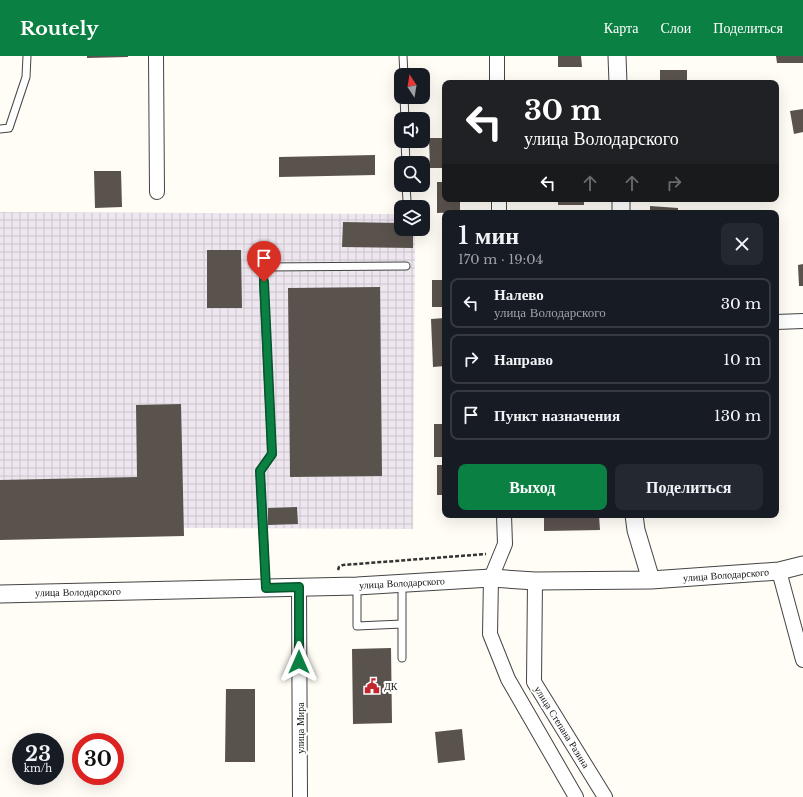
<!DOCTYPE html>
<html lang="ru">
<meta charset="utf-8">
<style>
body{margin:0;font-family:"Libre Baskerville",serif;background:#242831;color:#f1f3f6;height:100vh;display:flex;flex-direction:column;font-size:15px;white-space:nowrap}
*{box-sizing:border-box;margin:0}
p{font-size:13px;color:#9ea1a6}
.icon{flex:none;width:22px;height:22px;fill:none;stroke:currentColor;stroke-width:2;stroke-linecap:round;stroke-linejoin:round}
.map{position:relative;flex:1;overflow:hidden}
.side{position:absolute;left:442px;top:154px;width:337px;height:308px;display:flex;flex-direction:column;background:#171b24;border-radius:8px;box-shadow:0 4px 16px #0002}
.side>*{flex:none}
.guide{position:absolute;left:442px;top:24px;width:337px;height:122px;border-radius:8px;box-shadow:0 4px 16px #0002;background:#202124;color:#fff;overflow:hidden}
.needle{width:26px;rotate:348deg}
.buttons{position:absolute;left:394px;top:12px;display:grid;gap:8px}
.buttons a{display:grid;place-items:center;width:36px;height:36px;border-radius:8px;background:#171b24;box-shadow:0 4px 16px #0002;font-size:20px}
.speed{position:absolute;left:12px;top:677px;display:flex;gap:8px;font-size:20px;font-weight:700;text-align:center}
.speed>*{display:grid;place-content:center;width:52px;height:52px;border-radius:50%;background:#171b24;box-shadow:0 4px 16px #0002;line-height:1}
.speed small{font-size:10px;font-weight:400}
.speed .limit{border:6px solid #d22;background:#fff;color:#111}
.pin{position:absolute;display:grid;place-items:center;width:34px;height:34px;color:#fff;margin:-41px -17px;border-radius:50% 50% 50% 0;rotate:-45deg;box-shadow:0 0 4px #0007}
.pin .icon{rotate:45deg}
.me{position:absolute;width:44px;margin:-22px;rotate:0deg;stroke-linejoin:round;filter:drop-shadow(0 0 3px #0008)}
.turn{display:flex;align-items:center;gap:14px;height:84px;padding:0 16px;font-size:18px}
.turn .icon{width:52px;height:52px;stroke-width:2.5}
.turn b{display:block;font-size:28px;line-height:34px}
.lanes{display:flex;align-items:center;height:38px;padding:0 16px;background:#0003;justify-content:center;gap:20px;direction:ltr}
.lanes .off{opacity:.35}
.round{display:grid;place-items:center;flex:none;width:42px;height:42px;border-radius:8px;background:#242831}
.overview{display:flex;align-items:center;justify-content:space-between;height:68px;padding:0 16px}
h1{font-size:24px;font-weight:600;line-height:30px}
.action{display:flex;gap:8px;margin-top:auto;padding:8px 16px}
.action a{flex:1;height:46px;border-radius:8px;background:#0b8043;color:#fff;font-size:16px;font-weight:600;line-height:46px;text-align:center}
.action a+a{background:#242831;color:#f1f3f6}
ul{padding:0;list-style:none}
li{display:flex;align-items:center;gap:12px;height:50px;margin:0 8px 6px;padding:0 8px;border:2px solid #363941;border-radius:8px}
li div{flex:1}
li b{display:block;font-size:15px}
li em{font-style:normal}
header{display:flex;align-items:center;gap:24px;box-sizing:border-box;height:56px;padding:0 20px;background:#0b8043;color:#fff}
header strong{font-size:19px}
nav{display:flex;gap:22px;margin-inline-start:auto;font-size:14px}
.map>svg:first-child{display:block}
</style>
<header>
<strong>Routely</strong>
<nav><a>Карта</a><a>Слои</a><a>Поделиться</a></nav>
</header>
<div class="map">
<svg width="803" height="741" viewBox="0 0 803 741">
<defs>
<pattern id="industrial-grid" width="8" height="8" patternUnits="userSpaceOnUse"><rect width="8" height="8" fill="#eee6ef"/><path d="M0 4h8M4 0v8" fill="none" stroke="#cbc4cc"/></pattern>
</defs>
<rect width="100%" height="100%" fill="#fffdf5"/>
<path fill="url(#industrial-grid)" d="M0,156L401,158V173H415L413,473L0,471Z"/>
<path fill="#5a524d" d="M87,0H128V1L87,2Z
M558,0H581L582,11H558Z
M776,0H803V7H777Z
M660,14H687V27H660Z
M803,53V76L794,78L790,55Z
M429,82H445V112H430Z
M375,99V119L279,121V101Z
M94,115H121L122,151L95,152Z
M437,126H445V143H460V156L437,157Z
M558,143H584V149H558Z
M650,150L678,152V157H650Z
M343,166L401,167V173H413V192L342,191Z
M207,194H241L242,252H207Z
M803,208V230H799L798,209Z
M432,224H445V251H432Z
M380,231L382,420L290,421L288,232Z
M445,262V310L433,311L431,263Z
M181,348L184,480L0,484V424L137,421L136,349Z
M434,368H445V401H434Z
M437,409H445V439H437Z
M297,451L298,468L268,469V452Z
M599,459L600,474L544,475V460Z
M391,592L392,667L353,668L352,593Z
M226,633H255V706H225Z
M462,673L465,704L438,707L435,676Z"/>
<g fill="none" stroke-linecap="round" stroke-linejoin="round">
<g stroke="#444" stroke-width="9">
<path id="service" d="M403,0L404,19
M404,41L405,63
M0,73L9,72L26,21L27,0
M405,85L406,107
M406,129L407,145
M402,527V568
M357,530V570L402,568V602
M266,532L260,415L272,398L263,211L406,210"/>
</g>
<g stroke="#444" stroke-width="16">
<path id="minor" d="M156,0L157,136
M497,0V27
M499,143V157
M776,266L803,265
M504,459L505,488L491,522L490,578L508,623L576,741
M779,515L803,604
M535,525L534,626L605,741
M299,531L300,741"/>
</g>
<g stroke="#444" stroke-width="19">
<path id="tertiary" d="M617,0L618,27
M621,143V157
M634,459L636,474L651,524
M0,538L357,530L491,522L535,525L651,524L779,515L803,509"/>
</g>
<path stroke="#333" stroke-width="2.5" stroke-dasharray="4 2" stroke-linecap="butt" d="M338,514L339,511L343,509L486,498"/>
<use href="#service" stroke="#fff" stroke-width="7"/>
<use href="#minor" stroke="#fff" stroke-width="14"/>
<use href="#tertiary" stroke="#fff" stroke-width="17"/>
</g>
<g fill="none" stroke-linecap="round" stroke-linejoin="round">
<g stroke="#07532c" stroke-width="10">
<path id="route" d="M264,226L272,398L260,415L266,532L299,531V606"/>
</g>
<use href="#route" stroke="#0b8043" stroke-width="7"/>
</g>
<defs>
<g id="civic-bare" transform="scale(1.2)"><path d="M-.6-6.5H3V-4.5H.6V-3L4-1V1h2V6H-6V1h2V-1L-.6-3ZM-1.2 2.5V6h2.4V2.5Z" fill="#c4262e" stroke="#fff" stroke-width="2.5" paint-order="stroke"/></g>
</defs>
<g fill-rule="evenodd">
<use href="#civic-bare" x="372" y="630"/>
</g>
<g text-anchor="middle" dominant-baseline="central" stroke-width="4" stroke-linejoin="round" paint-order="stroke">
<g font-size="10" fill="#111" stroke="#fff">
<text transform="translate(726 519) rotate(-4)">улица Володарского</text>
<text transform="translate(402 527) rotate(-3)">улица Володарского</text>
<text transform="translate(78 536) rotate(-1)">улица Володарского</text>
<text transform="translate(562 671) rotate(58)">улица Степана Разина</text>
<text transform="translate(300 672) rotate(-90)">улица Мира</text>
</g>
<g font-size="10" fill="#111" stroke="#fff" text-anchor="start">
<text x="384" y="630">ДК</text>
</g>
</g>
</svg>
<div class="buttons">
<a><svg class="needle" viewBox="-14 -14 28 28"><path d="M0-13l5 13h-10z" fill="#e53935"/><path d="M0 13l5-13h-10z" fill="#9ea1a6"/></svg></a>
<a><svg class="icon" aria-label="sound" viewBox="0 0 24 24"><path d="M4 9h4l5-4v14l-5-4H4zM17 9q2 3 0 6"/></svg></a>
<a><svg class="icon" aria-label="search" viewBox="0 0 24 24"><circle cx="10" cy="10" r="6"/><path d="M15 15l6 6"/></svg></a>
<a><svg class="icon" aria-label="layers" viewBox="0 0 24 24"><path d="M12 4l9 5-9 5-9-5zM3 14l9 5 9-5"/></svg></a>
</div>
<div class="speed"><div>23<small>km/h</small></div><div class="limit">30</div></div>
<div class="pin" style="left:264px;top:226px;background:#d93025"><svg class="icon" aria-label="arrive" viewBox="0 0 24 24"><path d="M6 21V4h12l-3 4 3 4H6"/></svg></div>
<svg class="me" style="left:299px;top:606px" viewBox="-20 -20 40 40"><path d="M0-17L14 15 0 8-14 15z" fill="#0b8043" stroke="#fff" stroke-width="4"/></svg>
<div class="guide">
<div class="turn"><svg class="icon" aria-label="left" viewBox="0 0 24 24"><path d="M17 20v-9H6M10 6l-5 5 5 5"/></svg><div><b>30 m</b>улица Володарского</div></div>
<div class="lanes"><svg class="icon" aria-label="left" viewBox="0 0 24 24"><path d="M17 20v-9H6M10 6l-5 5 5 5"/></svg><svg class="icon off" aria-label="ahead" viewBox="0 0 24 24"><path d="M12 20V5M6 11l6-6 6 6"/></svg><svg class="icon off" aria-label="ahead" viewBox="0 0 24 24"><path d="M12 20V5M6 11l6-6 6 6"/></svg><svg class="icon off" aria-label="right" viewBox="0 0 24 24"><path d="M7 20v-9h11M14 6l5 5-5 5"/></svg></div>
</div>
<section class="side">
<div class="overview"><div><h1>1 мин</h1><p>170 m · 19:04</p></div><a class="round"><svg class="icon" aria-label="close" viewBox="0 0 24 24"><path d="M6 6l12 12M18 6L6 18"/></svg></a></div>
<ul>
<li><svg class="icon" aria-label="left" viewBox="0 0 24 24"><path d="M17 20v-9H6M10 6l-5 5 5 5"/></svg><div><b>Налево</b><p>улица Володарского</p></div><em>30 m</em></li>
<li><svg class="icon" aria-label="right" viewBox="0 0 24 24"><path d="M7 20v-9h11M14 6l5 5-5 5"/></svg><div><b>Направо</b></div><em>10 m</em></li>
<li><svg class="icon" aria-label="arrive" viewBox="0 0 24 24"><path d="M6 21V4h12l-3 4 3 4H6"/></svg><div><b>Пункт назначения</b></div><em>130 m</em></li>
</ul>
<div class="action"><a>Выход</a><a>Поделиться</a></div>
</section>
</div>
